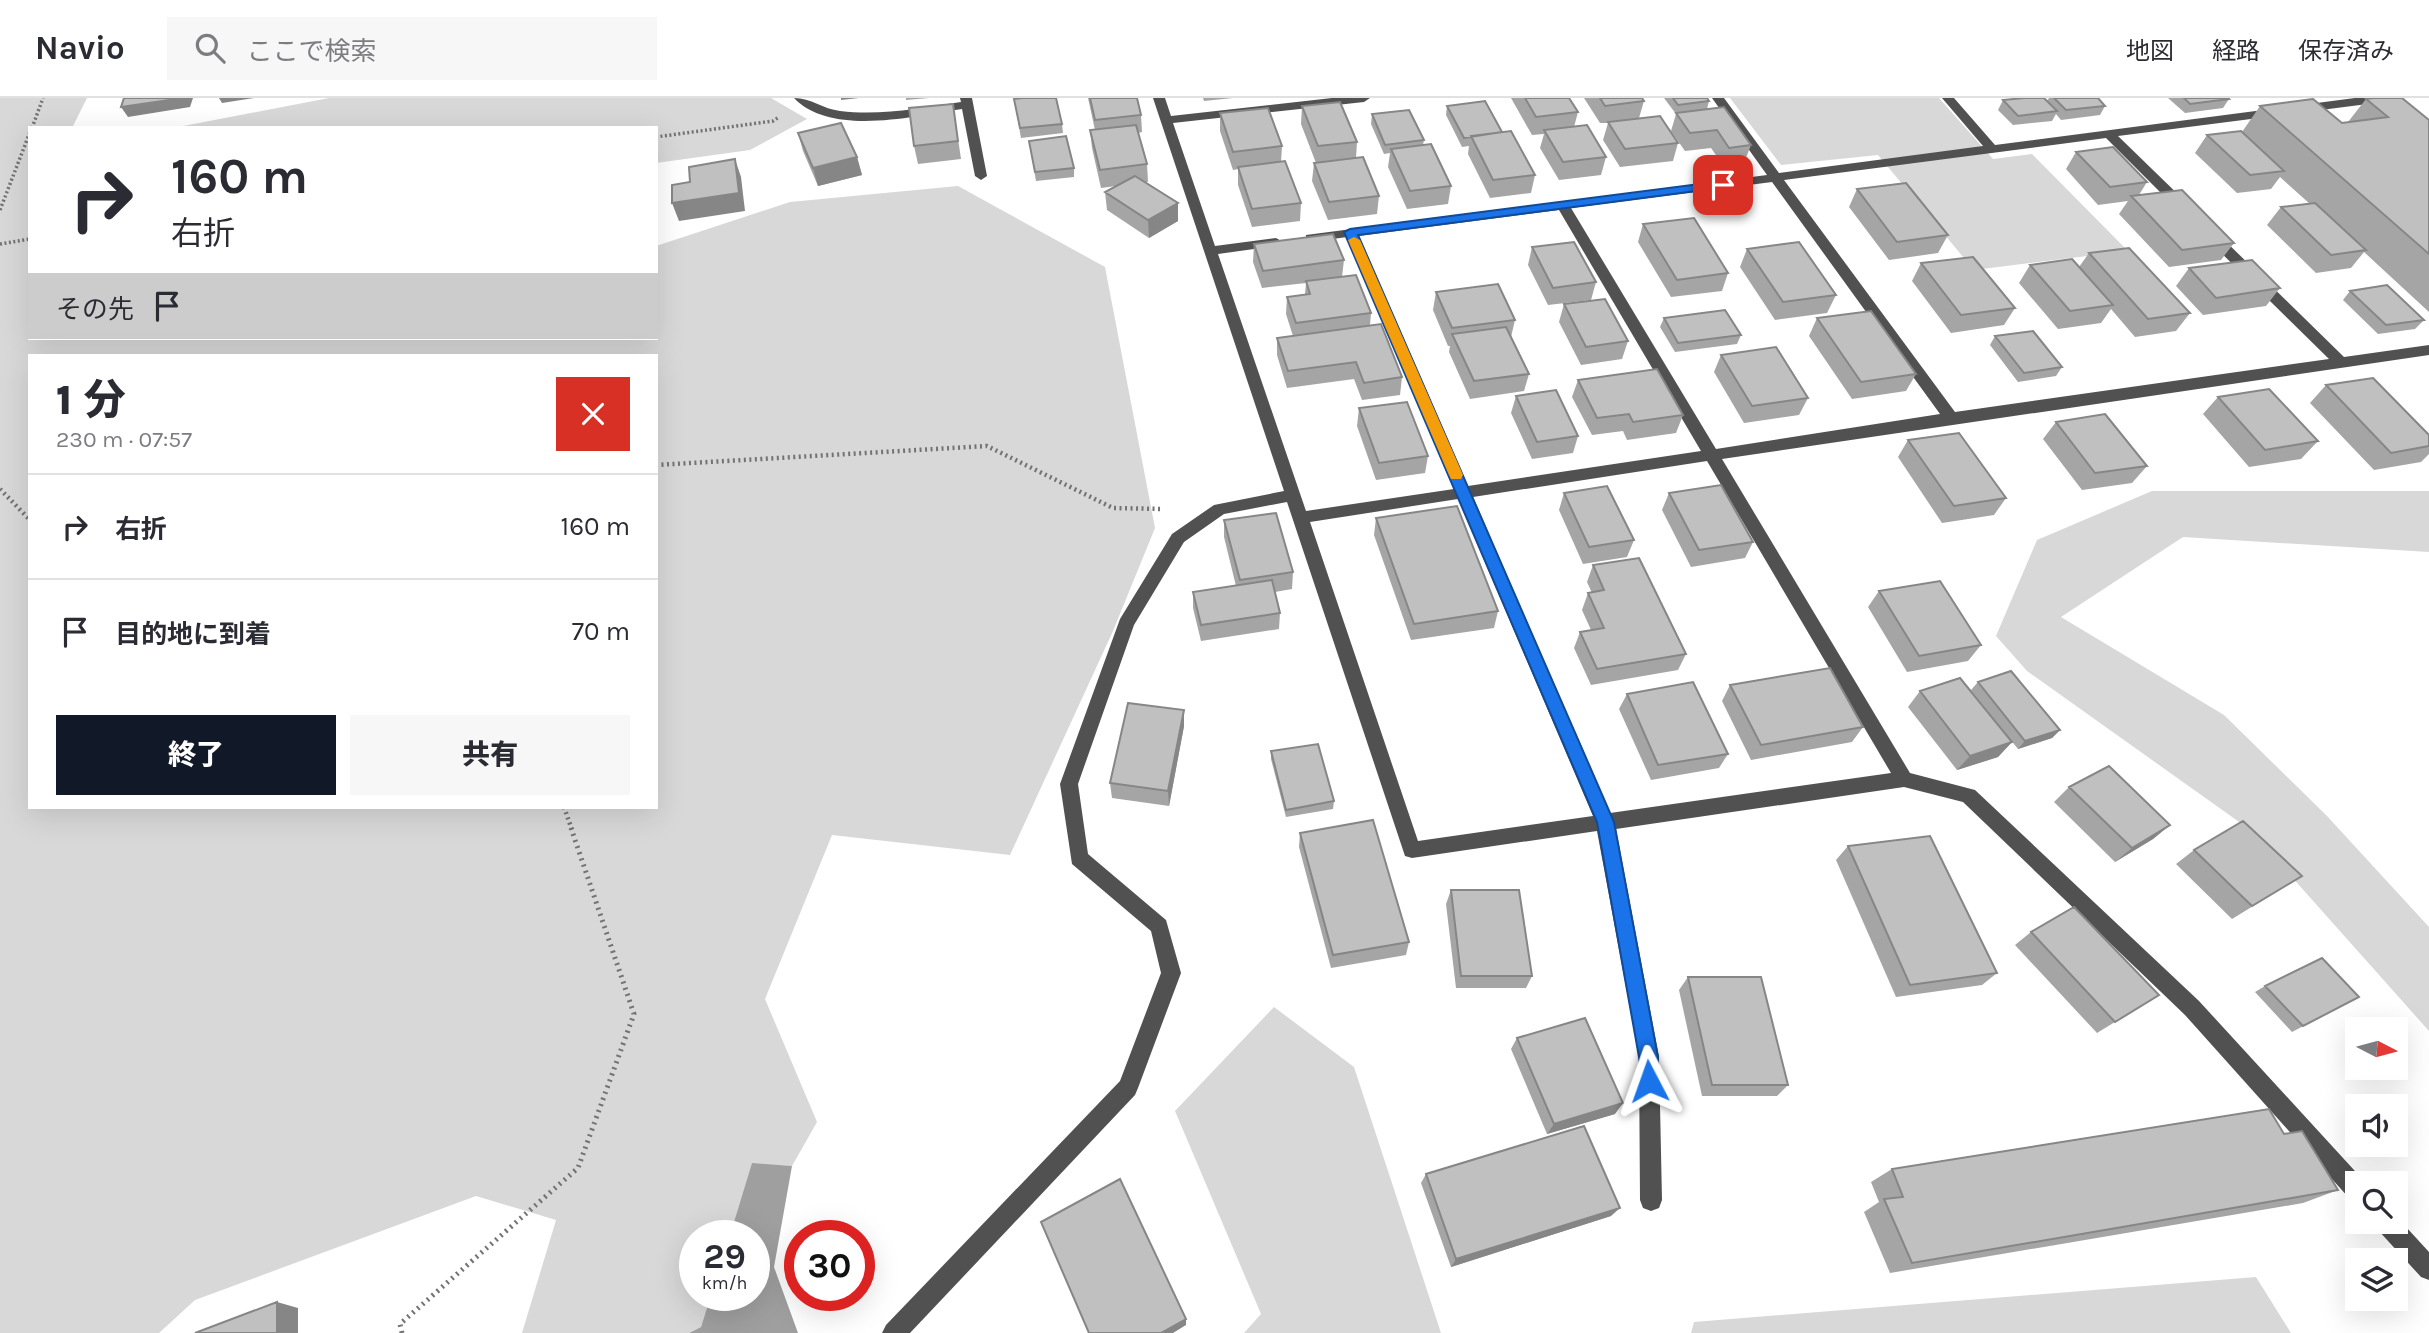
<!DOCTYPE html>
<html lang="ja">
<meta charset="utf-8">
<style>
body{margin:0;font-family:Karla,"Noto Sans JP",sans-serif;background:#f7f7f7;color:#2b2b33;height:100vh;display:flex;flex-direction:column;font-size:26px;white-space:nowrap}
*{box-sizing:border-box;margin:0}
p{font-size:23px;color:#7c7c81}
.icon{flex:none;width:38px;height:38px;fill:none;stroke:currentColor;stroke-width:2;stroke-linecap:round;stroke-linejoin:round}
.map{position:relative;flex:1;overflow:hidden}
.drawer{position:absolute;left:28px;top:256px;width:630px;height:455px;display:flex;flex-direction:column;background:#fff;border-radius:0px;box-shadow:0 7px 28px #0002}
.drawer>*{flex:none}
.guide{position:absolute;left:28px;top:28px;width:630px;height:214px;border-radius:0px;box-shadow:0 7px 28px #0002;background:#fff;color:#2b2b33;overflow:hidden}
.needle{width:46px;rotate:96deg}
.tools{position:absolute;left:2345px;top:919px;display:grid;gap:14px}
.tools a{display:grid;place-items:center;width:63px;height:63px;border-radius:0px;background:#fff;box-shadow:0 7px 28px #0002;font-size:35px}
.speed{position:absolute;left:679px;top:1122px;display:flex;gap:14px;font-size:35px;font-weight:700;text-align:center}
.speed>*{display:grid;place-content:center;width:91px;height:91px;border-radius:50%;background:#fff;box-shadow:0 7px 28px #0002;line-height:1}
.speed small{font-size:18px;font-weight:400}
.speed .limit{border:10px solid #d22;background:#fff;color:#111}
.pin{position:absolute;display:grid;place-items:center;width:60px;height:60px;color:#fff;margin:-30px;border-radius:14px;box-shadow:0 4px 10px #0006}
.me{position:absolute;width:77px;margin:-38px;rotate:356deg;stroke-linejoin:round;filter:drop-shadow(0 0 5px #0008)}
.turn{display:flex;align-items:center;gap:24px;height:147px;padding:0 28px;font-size:32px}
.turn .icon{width:91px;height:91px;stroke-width:2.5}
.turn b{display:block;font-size:49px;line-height:60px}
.then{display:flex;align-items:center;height:66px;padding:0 28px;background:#0003;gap:14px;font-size:26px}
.round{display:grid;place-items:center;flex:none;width:74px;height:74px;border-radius:0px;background:#f7f7f7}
.summary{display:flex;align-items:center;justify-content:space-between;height:119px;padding:0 28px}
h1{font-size:42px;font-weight:800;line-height:52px}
.action{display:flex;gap:14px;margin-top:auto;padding:14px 28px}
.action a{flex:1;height:80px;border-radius:0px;background:#111827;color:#fff;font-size:28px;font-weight:800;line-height:80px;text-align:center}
.action a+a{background:#f7f7f7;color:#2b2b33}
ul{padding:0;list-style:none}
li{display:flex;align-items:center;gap:21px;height:105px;padding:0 28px;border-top:2px solid #e1e1e2}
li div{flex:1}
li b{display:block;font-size:26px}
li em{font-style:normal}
header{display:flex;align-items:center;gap:42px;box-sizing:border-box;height:98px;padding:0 35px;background:#fff;border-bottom:2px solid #e1e1e2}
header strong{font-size:33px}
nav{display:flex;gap:38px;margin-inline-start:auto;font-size:24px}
.search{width:490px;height:63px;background:#f7f7f7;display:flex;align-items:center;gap:18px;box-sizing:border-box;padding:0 24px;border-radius:0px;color:#7c7c81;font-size:26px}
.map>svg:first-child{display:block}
</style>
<header>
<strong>Navio</strong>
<div class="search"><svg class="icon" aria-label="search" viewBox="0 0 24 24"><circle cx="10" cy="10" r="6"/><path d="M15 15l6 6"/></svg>ここで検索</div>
<nav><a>地図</a><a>経路</a><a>保存済み</a></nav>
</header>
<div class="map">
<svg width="2429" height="1235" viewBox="0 0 2429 1235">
<rect width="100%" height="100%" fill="#fff"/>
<path fill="#d8d8d8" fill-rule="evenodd" d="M0,0H87L72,30H30V240H656V148L790,104L958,88L1105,169L1155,430L1113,533L1010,757L832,737L765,901L817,1024L792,1068L752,1066L730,1137L695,1138V1197H711L701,1229L689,1235H522L556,1122L476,1098L195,1202L159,1235H0ZM30,257H656V709H30Z
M329,0H771L807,21L750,52L656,65V30H173Z
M1730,0H1939L1993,61L2032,56L2128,153L1974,172L1878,57L1781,67Z
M2152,393H2429V454L2183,439L2061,519L2224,617L2327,718L2429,829V933L2249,731L2027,573L1996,538L2037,442Z
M1274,909L1354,969L1441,1235H1244L1261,1216L1175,1013Z
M2256,1179L2291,1235H1691L1694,1224Z"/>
<path fill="#9f9f9f" d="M752,1065L792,1068L774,1169L798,1235H689L701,1229L711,1197H754V1138L730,1137Z"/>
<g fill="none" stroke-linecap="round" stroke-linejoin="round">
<path stroke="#737373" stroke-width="3.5" stroke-dasharray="2 2.5" stroke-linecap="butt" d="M32,30L43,0
M656,39L773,23L779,19
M0,112L30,34
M0,146L30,141"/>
<path stroke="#737373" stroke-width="4.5" stroke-dasharray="2 3.5" stroke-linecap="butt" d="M656,367L987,348L1113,410L1162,411
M0,391L30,422
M564,709L572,732"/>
<path stroke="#737373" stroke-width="5" stroke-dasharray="2 4.5" stroke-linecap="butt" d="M402,1235L400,1226L578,1070L634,916L571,730"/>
<path fill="#515151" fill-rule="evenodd" d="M794,0C811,0 823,11 840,13C881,18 921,10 961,4L960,0H972L987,78L981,82L975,78L962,11C915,18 831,39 794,0Z
M1153,0H1165L1171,18L1332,0H1370L1364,4L1173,25L1215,148L1276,140L1283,144L1276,148L1218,156L1306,413L1454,391L1347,139L1311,144L1306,143V137L1767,77L1712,0H1724L1779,75L1983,48L1942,0H1954L1995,47L2355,0H2389L2383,4L2118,38L2189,107L2190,110L2184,114L2179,113L2106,40L1784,82L1955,314L2329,261L2206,140V134H2216L2344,259L2429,247V257L1722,361L1910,675L1975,692L2199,903L2365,1084L2357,1085V1103L2349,1100L2185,917L1963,704L1904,689L1616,731L1659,959L1662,1102L1659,1110L1651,1113L1643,1110L1640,1102L1639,959L1597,733L1412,760L1405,758L1287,404L1224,416L1184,444L1134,527L1078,686L1088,756L1166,822L1181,875L1138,990L1135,997L910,1235H882L886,1227L1120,983L1161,875L1151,833L1072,766L1060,686L1120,521L1172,436L1214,407L1284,393ZM1772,84L1940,316L1716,351L1571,110ZM1559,112L1701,353L1468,388L1359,138ZM1707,363L1891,675L1610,715L1473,399ZM1458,401L1593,718L1418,743L1310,424Z
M2396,1118L2429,1154V1182L2421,1179L2378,1132L2375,1124H2396Z"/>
</g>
<path fill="#a5a5a5" d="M906,0H929L906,2Z
M1088,0H1137L1141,17L1142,34L1138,35L1147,66L1148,84H1146L1178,105V123L1149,140L1107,112L1105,94L1116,88L1101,90L1092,50L1090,32H1095Z
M1203,0H1233L1204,3Z
M1511,0H1569L1578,14L1574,29L1606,59L1601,77L1559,82L1540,50L1544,36L1532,37Z
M1584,0H1642L1644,3L1639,20L1678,45L1673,63L1620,69L1603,42L1608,25H1600Z
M1664,0H1707L1709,3L1707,11L1751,47L1744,65L1723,67L1711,50L1685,53L1671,33L1676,16Z
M2049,0H2098L2105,8L2100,17L2061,22L2056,16L2052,23L2013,27L1998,12L2003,2L2047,3Z
M2168,0H2228L2229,1L2223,10L2185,15Z
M1014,1L1062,26L1063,35L1021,40Z
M2366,1L2429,22V214L2364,154L2351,170L2316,175L2267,127L2281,109L2310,106L2280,79L2271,91L2237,95L2195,55L2207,37L2242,34L2260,8L2342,25L2348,24Z
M953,6L961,61L918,66L914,48Z
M1302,8L1357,44L1356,60L1379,98L1377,116L1328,122L1312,83L1314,65H1316L1301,26Z
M1447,8L1502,34L1535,77L1531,95L1490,100L1468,56L1469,48L1462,49L1446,17Z
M1220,15L1282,48L1281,64L1301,105L1300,123L1252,129L1238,87V71L1233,72L1220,33Z
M1372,16L1424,42L1423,47L1451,88L1448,106L1407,111L1388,69L1390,55L1384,56L1371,26Z
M798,35L857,59L862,77L818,88L803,53Z
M1029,43L1074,70V79L1036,83Z
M2076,54L2147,84L2139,97L2234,145L2221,162L2169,169L2119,116L2128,103L2098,107L2066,71Z
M1857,91L1948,137L1938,155L1889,162L1849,109Z
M1643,126L1728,175L1722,193L1671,199L1638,144Z
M1254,146L1344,162L1342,179L1371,215L1370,227L1402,279L1400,297L1362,302L1354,281L1287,290L1277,257V240L1293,238L1286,216L1287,199L1305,196L1306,185L1262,190L1253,164Z
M1532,149L1596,184L1591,202L1548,207L1528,167Z
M1747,151L1836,197L1827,215L1775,222L1740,169Z
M2089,155L2190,215L2176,233L2135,239L2111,211L2101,225L2058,231L2019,185L2030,167L2079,169Z
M1921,165L2015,210L2004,227L1951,235L1912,183Z
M2189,170L2280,190L2266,208L2203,217L2176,188Z
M2350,193L2424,222L2415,231L2378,236L2343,202Z
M1436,194L1515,222L1511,239L1529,276L1524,293L1470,301L1449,254L1450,248H1448L1433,212Z
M1564,206L1628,243L1622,261L1581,267L1559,224Z
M1664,220L1741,237L1737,246L1675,254L1660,229Z
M1817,220L1916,276L1906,293L1852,301L1809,238Z
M1995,238L2062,269L2056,278L2018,284L1990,247Z
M1721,257L1808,300L1799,317L1744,325L1714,274Z
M1578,282L1683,317L1676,335L1627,342L1623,333L1592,337L1572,299Z
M2326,287L2429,337V356L2421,364L2374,372L2310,305Z
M1516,298L1578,338L1573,355L1532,361L1511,315Z
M2218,299L2318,343L2301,361L2249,369L2203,316Z
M1359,310L1428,358L1425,375L1376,382L1357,328Z
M2056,324L2147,368L2132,385L2082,392L2043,341Z
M1908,342L2006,400L1994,417L1942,425L1898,359Z
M1564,395L1634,442L1627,459L1583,466L1559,412Z
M1669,395L1753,444L1745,460L1691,469L1662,412Z
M1376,420L1498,513L1494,530L1411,542L1374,437Z
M1224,422L1293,474L1292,491L1275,494L1280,515L1279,531L1201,543L1193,510V494L1236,488L1224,439Z
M1593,467L1686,556L1678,572L1591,587L1574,550L1580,534L1591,532L1582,512L1588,495H1592L1587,484Z
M1879,493L1981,547L1968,563L1907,574L1868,509Z
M1978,584L2060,632L2052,640L2018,651L1971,592Z
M1730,587L1863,629L1852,644L1751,662L1722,603Z
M1920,593L2012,644L1998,659L1957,672L1908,609Z
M1627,596L1728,656L1719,670L1651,682L1619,611Z
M1184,628L1169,708L1112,700L1110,685Z
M1271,653L1334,703L1333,711L1286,719L1271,661Z
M2069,689L2170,727L2153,741L2115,764L2054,704Z
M1300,735L1409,844L1406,857L1331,870L1299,749Z
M1848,748L1997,875L1982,887L1896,899L1836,762Z
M2194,752L2281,791L2232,821L2176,766Z
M1451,792L1532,878L1526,890H1456L1446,806Z
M2031,834L2159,897L2097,935L2015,847Z
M1688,879L1788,987L1777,998H1702L1679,892Z
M2265,888L2359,899L2292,934L2255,894Z
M1517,940L1615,1016L1547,1036L1511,951Z
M2284,1036L2338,1092L2303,1105L1890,1175L1864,1114L1879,1104L1871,1084L1892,1071Z
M1426,1076L1611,1118L1451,1169L1421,1085Z"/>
<path fill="#868686" d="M183,0H193L190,9L128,19L121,9Z
M219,0H254L222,5Z
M841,0H859L841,2Z
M857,59L862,77L818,88L813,70Z
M735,61L741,79L745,113L679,123L672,105Z
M1178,105V123L1149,140L1148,122Z
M1184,612V628L1169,708L1168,693Z
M2060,632L2052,640L2018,651L2025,643Z
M2012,644L1998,659L1957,672L1970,658Z
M2170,727L2153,741L2115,764L2132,750Z
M1623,1005L1615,1016L1547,1036L1554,1026Z
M1620,1110L1611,1118L1451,1169L1456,1161Z
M277,1204L298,1210V1235H277Z
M1186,1221V1227L1173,1235H1161Z"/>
<path fill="#c0c0c0" stroke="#868686" stroke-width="2" d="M124,0H183L121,9Z
M1022,0H1056L1062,26L1020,30L1014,1Z
M1090,0H1137L1141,17L1095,22Z
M1525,0H1569L1578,14L1536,19Z
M1600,0H1642L1644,3L1605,8Z
M1673,0H1707L1709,3L1678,7Z
M2024,0H2044L2057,13L2018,18L2003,2Z
M2054,0H2098L2105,8L2066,12Z
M2184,0H2228L2229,1L2190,6Z
M2373,0H2402L2429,22V156L2260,8L2313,1L2342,25L2388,19L2366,1Z
M1485,3L1502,34L1464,40L1447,8Z
M1340,4L1357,44L1318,48L1302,8Z
M953,6L958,43L914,48L909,10Z
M1724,9L1751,47L1729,50L1717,32L1690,35L1676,15Z
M1268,10L1282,48L1233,54L1220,15Z
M1409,12L1424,42L1385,47L1372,16Z
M1660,18L1678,45L1625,51L1608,24Z
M841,25L857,59L813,70L798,35Z
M1136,27L1147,66L1100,72L1090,32Z
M1587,27L1606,59L1563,64L1544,32Z
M1511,33L1535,77L1493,82L1471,38Z
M2241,33L2284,73L2250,77L2207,37Z
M1066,38L1074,70L1035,74L1029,43Z
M1431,46L1451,88L1410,93L1391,51Z
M2113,49L2147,84L2110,89L2076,54Z
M1363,59L1379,98L1329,104L1314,65Z
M735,61L739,95L672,105V87L690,84L689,69Z
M1285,63L1301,105L1252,111L1238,69Z
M1135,78L1178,105L1148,122L1105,94Z
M1906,85L1948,137L1897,144L1857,91Z
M2182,92L2234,145L2182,152L2131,98Z
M2315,105L2366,152L2331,157L2281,109Z
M1694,120L1728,175L1677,182L1643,126Z
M1333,136L1344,162L1263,173L1254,146Z
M1574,144L1596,184L1553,190L1532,149Z
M1799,144L1836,197L1783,204L1747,151Z
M2129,150L2190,215L2148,221L2089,155Z
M1973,159L2015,210L1961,217L1921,165Z
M2072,161L2113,207L2070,213L2030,167Z
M2252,162L2280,190L2216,200L2189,170Z
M1356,177L1371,215L1296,225L1287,199L1310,196L1306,183Z
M1498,186L1515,222L1452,230L1436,194Z
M2387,187L2424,222L2386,227L2350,193Z
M1605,201L1628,243L1586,249L1564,206Z
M1725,212L1741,237L1678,245L1664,220Z
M1871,213L1916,276L1861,284L1817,220Z
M1381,226L1402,279L1364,285L1356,264L1288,273L1277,240Z
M1506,229L1529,276L1474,283L1452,236Z
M2033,233L2062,269L2024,275L1995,238Z
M1776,249L1808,300L1752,308L1721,257Z
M1657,271L1683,317L1633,324L1629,316L1597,320L1578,282Z
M2373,280L2429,337V348L2391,355L2326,287Z
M2269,291L2318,343L2265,352L2218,299Z
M1556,292L1578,338L1537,344L1516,298Z
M1407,304L1428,358L1379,365L1359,310Z
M2105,316L2147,368L2095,375L2056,324Z
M1959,335L2006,400L1954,408L1908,342Z
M1721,387L1753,444L1699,452L1669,395Z
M1607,388L1634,442L1589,449L1564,395Z
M1457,408L1498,513L1414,526L1376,420Z
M1276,415L1293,474L1240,482L1224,422Z
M1639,460L1686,556L1597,571L1580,534L1604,530L1588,495L1604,492L1593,467Z
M1272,482L1280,515L1201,527L1193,494Z
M1940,483L1981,547L1919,558L1879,493Z
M1830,570L1863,629L1761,647L1730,587Z
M2011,573L2060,632L2025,643L1978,584Z
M1960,580L2012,644L1970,658L1920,593Z
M1693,584L1728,656L1658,667L1627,596Z
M1128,605L1184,612L1168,693L1110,685Z
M1318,646L1334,703L1286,712L1271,653Z
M2109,668L2170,727L2132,750L2069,689Z
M1373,722L1409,844L1333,857L1300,735Z
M2243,723L2302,778L2252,808L2194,752Z
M1930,738L1997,875L1910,887L1848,748Z
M1451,792H1519L1532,878H1461Z
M2074,809L2159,897L2115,924L2031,834Z
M2322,860L2359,899L2303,928L2265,888Z
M1688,879H1761L1788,987H1712Z
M1585,920L1623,1005L1554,1026L1517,940Z
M2269,1011L2284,1036L2302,1033L2338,1092L1912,1165L1884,1101L1903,1099L1892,1071Z
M1584,1028L1620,1110L1456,1161L1426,1076Z
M1120,1081L1186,1221L1161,1235H1089L1041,1124Z
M277,1204V1235H195Z"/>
<path fill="#1a73e8" stroke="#114b97" stroke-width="2" d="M1723,83L1728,87L1727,89L1358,137L1614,724L1658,959L1656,989L1649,992L1642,989L1639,959L1597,724L1344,134L1350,131Z"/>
<path fill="#f59e0b" d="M1354,139L1360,142L1463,377L1461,381H1451L1449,377L1348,142Z"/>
</svg>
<div class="tools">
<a><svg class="needle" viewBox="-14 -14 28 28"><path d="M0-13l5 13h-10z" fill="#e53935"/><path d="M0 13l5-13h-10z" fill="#7c7c81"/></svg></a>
<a><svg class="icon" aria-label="sound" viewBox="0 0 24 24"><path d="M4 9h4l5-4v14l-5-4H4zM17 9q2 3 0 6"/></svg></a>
<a><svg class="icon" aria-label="search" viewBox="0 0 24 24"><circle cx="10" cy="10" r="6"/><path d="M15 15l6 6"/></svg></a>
<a><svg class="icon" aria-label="layers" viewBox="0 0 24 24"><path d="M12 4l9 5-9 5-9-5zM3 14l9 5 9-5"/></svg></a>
</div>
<div class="speed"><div>29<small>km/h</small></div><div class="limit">30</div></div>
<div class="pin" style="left:1723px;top:87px;background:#d93025"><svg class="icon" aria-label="arrive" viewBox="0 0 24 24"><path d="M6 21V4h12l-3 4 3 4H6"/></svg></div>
<svg class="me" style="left:1649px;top:983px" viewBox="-20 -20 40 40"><path d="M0-17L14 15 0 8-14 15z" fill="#1a73e8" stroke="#fff" stroke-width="4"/></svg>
<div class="guide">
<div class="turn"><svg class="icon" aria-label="right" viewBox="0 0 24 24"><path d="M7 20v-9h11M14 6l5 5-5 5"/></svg><div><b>160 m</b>右折</div></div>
<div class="then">その先<svg class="icon" aria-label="arrive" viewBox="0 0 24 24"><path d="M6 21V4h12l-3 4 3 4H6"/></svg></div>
</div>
<section class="drawer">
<div class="summary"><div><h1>1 分</h1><p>230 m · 07:57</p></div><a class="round" style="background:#d93025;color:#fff"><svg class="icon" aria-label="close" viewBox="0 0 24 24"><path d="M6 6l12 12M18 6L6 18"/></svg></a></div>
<ul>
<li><svg class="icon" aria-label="right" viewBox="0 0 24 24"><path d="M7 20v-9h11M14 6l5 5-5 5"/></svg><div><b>右折</b></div><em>160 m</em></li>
<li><svg class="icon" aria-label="arrive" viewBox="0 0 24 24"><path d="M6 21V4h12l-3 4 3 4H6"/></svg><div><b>目的地に到着</b></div><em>70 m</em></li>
</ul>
<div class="action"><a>終了</a><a>共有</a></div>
</section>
</div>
